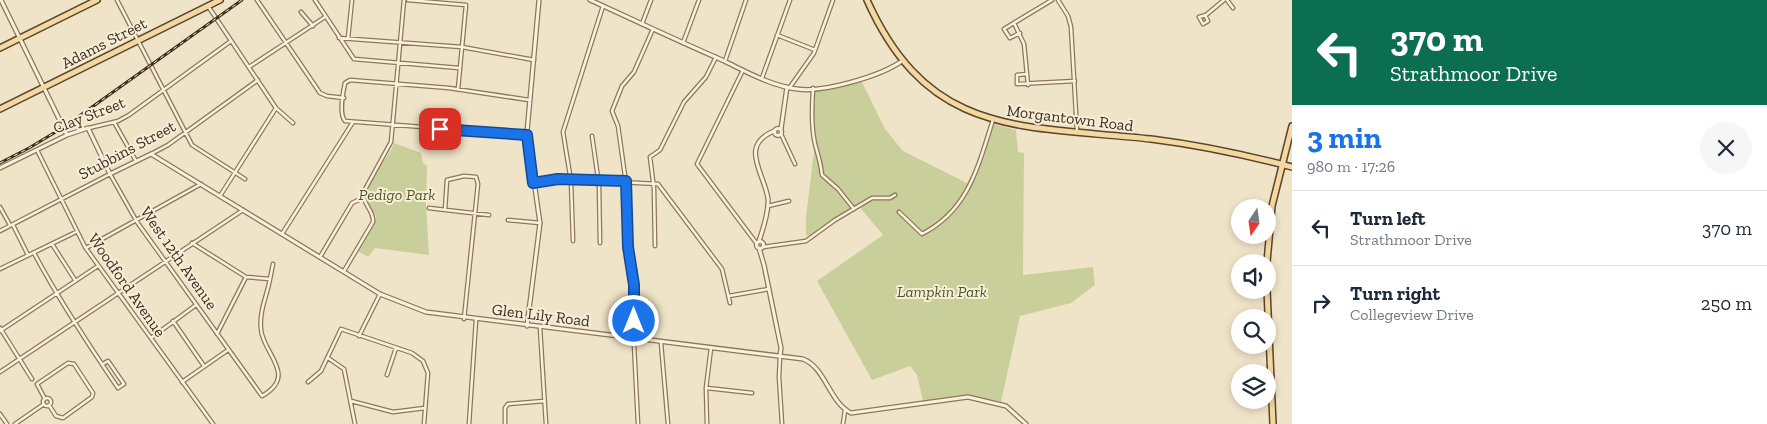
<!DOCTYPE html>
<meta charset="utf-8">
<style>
body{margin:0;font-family:"Zilla Slab",serif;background:#f6f6f7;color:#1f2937;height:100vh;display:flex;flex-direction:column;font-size:19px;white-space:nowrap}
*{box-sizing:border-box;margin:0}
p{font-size:16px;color:#747a83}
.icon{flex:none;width:28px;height:28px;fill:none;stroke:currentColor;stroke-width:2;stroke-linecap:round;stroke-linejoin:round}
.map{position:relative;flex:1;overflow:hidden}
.panel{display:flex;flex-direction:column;background:#fff;width:475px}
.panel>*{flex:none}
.guide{background:#0b6e4f;color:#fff;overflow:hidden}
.needle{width:32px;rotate:193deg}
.buttons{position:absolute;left:1231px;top:199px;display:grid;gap:10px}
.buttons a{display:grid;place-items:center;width:45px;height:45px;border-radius:50%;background:#fff;box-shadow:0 2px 8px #0003;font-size:25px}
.pin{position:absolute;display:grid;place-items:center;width:42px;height:42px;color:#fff;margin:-21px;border-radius:10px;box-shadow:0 2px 8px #0006}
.me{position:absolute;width:55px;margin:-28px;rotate:0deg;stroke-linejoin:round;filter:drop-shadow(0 0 4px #0008)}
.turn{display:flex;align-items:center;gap:18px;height:105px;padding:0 15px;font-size:22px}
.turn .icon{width:65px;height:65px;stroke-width:2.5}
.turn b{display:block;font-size:35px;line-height:42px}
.round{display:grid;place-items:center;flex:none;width:52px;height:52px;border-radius:26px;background:#f6f6f7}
.overview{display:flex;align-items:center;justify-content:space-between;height:85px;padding:0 15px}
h1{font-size:30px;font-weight:800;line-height:38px;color:#1a73e8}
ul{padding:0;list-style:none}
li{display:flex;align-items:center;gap:15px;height:75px;padding:0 15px;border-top:1px solid #e0e1e3}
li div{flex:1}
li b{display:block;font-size:19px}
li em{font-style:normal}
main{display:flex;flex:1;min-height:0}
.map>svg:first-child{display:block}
</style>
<main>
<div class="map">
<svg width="1292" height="424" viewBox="0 0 1292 424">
<rect width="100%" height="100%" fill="#f0e4c8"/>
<path fill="#c9cf9b" d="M862,82L885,129L903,151L967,183L984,150L989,123L1016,130L1018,152L1024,153L1023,275L1093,267L1095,285L1071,303L1020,316L1001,402L965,395L923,401L917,375L910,366L872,380L817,281L883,235L858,205L810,236L806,235V217L814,151L811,127V91Z
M394,143L421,153L423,163L427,166L426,206L429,255L375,248L368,257L358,251L373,227L376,217C374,210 368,207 365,201C358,186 390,159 394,143Z"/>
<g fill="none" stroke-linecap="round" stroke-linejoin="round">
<g stroke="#8d765c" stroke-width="5">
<path id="minor" d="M117,0L192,145L245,179
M257,0L320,93L327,96L344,98
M315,0L354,59L459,68
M408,0L466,5L458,89
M1058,0L1068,16L1071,27L1077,131
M1227,0L1233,8
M208,6L276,108L293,123
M301,12L313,26
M1205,15L1208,21L1203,24L1199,17L1206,15L1224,0
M1014,23L1024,44L1028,85
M642,24L651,0
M1020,33L1010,38L1004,29L1052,0
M777,35L815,50
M339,38L462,47L534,60
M348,38L352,0
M683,43L699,0
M725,61L746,0
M249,67L325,17
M743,70L697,164L757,244
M1027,74L1017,75V84L1075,81
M762,78L790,0
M790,87L814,53L833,0
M813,88C812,107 811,126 815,144C818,155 821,164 822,175L838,189L854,209
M114,122L136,161
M89,128L118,121L129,115L231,41
M781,134L795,164
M527,135L345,121C339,114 343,92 345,83L350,80L449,88L529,100
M592,136L599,185L600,243
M37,150L85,247L213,424
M151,154L168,145L258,80
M535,183L562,179L658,184L722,269L730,303
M220,196L276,108
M768,206L789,201
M0,207L10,225
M429,208L489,215
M445,210L447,180L464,176L476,177L478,184L464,319
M899,212L922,234C969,210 978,166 993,120
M508,220L540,223
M13,225L28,255
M0,231L110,174L137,222L262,396C299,375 262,353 261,329C259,311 267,296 270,279L246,277
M282,234L353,122
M573,241L571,181L563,132L603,6
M192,243L246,277L217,334
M52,244L75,280
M655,246L654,189L650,157L660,150L684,102L706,77L716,57
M763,247L806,241L835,220L872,198H890L895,195
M86,248L201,184
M34,253C59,300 88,344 118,388L124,384L108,361L103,364
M320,257L352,203L363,198
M0,269L76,232
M344,271L373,222C374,210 363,205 363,193L391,142L404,0
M270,279L273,264
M729,296L769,289
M173,321L204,366
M0,328L32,379
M540,328L546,424
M0,331L98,266
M359,336L380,294
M151,338L196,305
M661,343L668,424
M780,356L779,377L782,424
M328,358L344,369L355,424
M0,372L243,210
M387,375L396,348
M182,382L228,350
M308,382L321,371L341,329L412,353L423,361L428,373L424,424
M707,388L752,393
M43 402a4 4 0 1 1 8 0a4 4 0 1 1-8 0Z
M45,399L37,384L68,363L74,364L93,393L92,397L63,418L56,416L49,405
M351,401L393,412L425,408
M0,414L7,424
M15,424L44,404
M469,424L476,320
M505,424V408L508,404L544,401
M638,424L634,344V285L628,245L626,183L618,126L612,111L622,86L634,72L653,29
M707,424L706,388L711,348
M843,424L845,410"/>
</g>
<g stroke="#8d765c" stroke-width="5.5">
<path id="tertiary" d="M1,0L67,135
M590,0C634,20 678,41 722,60C745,71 771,86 797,89C823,93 881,76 902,61
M774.5 132a3.5 3.5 0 1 1 7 0a3.5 3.5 0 1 1-7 0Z
M781,129L787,87
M0,168L67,135L88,128L110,174L151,154L380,294L426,312L803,359C826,368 829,402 851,413L968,397L1006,406L1026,424
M759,241C763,229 769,212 768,199C765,174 738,146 774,131
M756.5 245a3.5 3.5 0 1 1 7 0a3.5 3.5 0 1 1-7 0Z
M759,248L764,265L781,348L780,356
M527,326L540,223L527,132L539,0"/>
</g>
<g stroke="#5b4430" stroke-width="8">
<path id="primary" d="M867,0C929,138 1021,125 1151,139C1199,145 1246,155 1292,167
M0,48L97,0
M0,109L220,0
M1267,262L1272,206L1292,126
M1267,290L1273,424"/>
</g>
<use href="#minor" stroke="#faf1dc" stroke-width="2.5"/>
<use href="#tertiary" stroke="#faf1dc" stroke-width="3"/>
<use href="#primary" stroke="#f3d9a0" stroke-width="5"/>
<g stroke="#3d2e20" stroke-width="3">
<path id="rail" d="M0,163L29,148L64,127L242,0"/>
</g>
<use href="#rail" stroke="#f7eed8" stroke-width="1" stroke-dasharray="4" stroke-linecap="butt"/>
</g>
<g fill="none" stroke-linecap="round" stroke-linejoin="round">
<g stroke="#114b97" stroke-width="12">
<path id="route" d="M440,129L527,135L533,183L558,179L626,181L628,247L634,285V321"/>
</g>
<use href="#route" stroke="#1a73e8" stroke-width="9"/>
</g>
<g text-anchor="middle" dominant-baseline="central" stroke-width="4" stroke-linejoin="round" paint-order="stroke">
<g font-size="16" fill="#3d2e20" stroke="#f7eed8">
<text transform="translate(104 43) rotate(-27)">Adams Street</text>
<text transform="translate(89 115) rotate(-21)">Clay Street</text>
<text transform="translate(1070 118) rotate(7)">Morgantown Road</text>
<text transform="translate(127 150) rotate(-28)">Stubbins Street</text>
<text transform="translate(179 258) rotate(55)">West 12th Avenue</text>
<text transform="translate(127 285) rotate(55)">Woodford Avenue</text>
<text transform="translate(541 315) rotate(7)">Glen Lily Road</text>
</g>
<g font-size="16" font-style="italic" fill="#4d5a26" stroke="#f7eed8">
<text x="397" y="194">Pedigo Park</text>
<text x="942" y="291">Lampkin Park</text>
</g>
</g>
</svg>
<div class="buttons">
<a><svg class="needle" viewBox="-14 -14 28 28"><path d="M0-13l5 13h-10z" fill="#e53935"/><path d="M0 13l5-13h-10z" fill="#747a83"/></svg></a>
<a><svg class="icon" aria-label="sound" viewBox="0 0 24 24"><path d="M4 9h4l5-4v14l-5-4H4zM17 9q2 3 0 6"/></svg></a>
<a><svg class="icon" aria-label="search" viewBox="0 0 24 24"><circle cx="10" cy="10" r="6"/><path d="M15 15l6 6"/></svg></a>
<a><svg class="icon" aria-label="layers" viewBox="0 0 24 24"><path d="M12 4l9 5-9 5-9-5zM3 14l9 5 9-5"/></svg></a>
</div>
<div class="pin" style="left:440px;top:129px;background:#d93025"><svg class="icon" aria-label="arrive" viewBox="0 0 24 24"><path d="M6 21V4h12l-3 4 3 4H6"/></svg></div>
<svg class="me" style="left:634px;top:321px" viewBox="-20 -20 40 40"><circle r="17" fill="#1a73e8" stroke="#fff" stroke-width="3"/><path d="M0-11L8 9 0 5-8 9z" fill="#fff"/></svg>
</div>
<section class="panel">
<div class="guide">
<div class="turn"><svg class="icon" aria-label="left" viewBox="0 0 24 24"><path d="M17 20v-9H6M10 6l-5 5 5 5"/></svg><div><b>370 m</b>Strathmoor Drive</div></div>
</div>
<div class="overview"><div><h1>3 min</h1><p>980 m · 17:26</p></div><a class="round"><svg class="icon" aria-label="close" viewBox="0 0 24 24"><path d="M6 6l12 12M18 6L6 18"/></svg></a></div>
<ul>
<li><svg class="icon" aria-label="left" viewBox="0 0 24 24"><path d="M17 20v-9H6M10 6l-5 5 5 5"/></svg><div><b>Turn left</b><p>Strathmoor Drive</p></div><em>370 m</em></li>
<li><svg class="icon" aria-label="right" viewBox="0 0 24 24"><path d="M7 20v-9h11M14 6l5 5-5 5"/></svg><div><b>Turn right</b><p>Collegeview Drive</p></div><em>250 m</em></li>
</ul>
</section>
</main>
